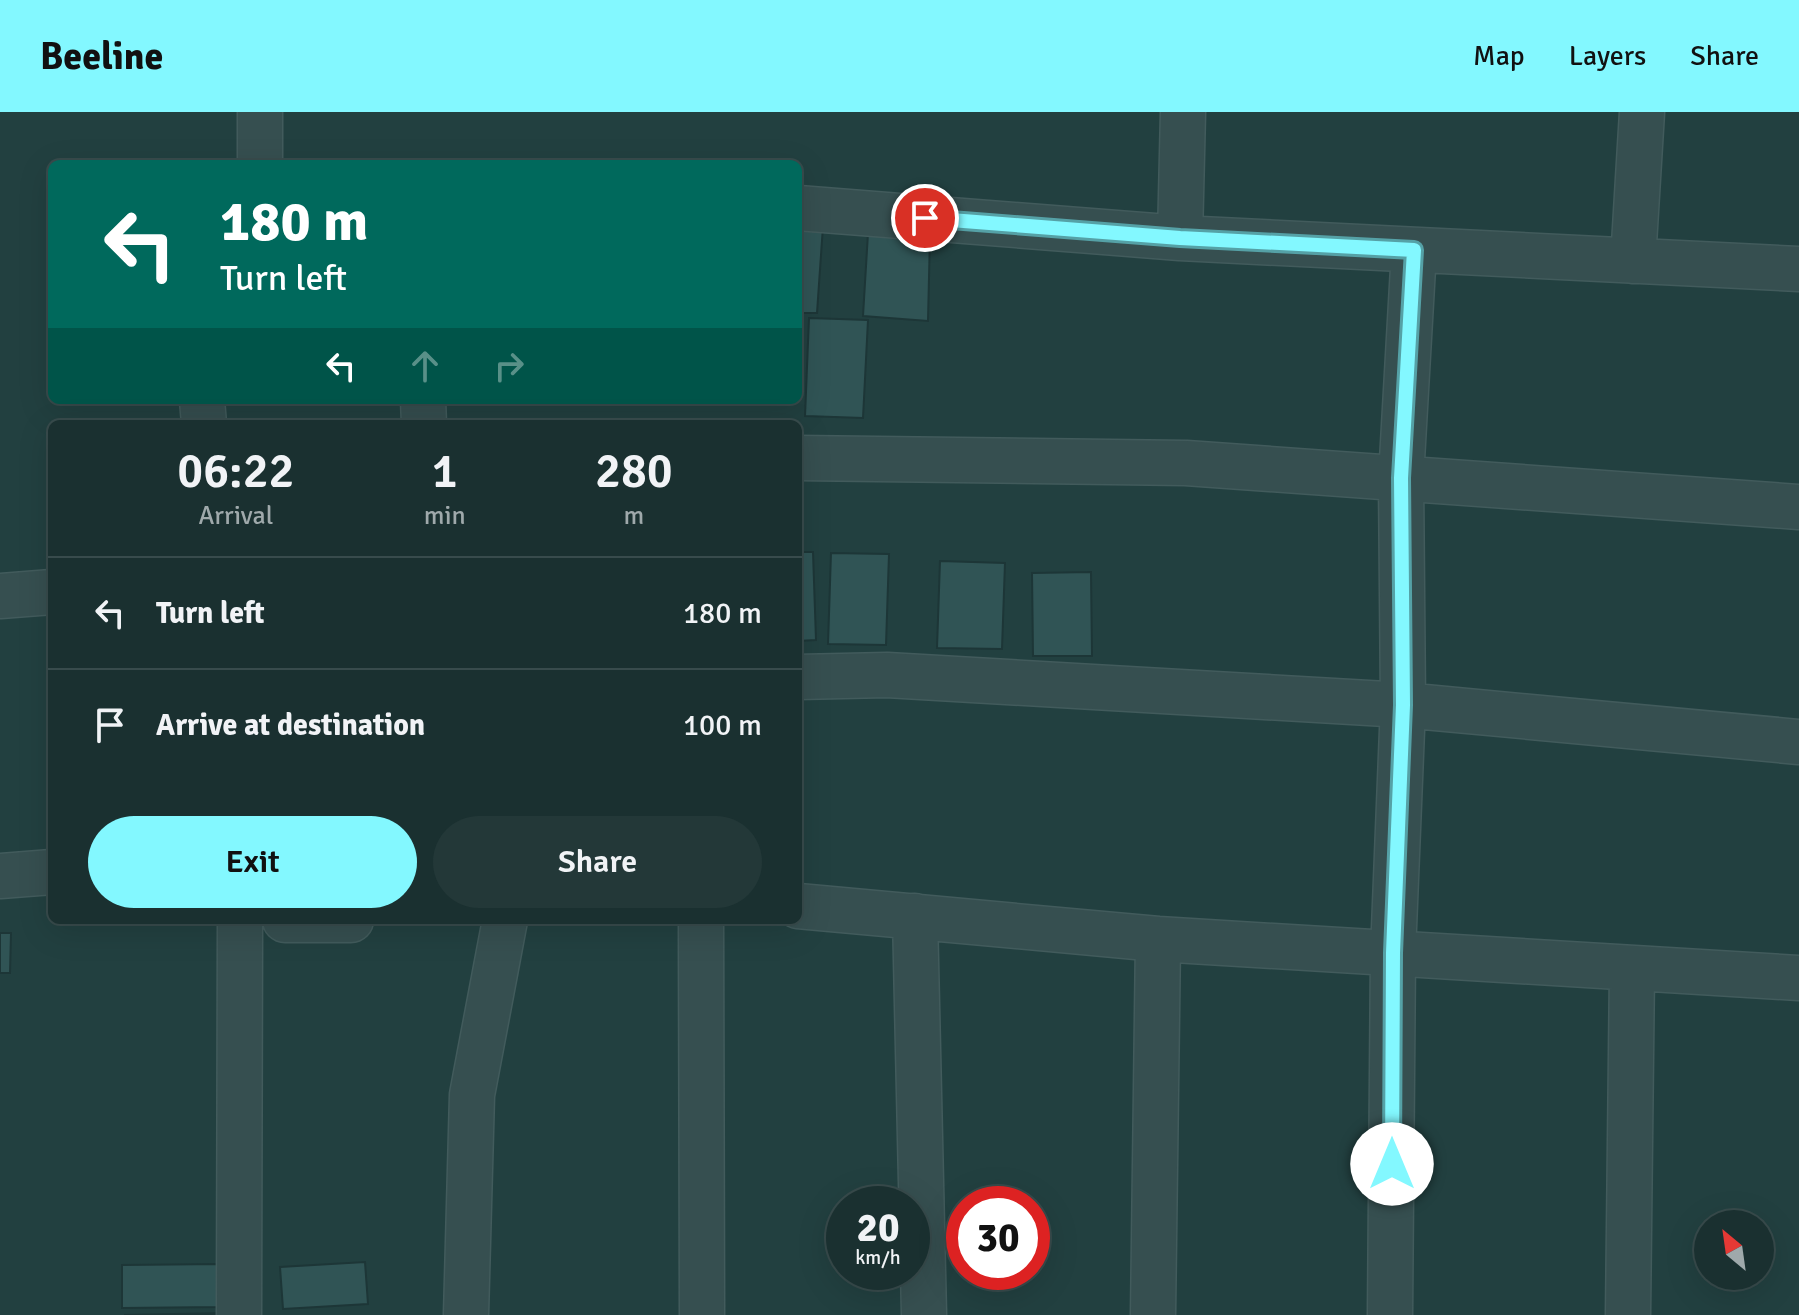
<!DOCTYPE html>
<style>
body{margin:0;font-family:Signika,sans-serif;background:#233838;color:#f1f3f6;height:100vh;display:flex;flex-direction:column;font-size:30px;white-space:nowrap}
*{box-sizing:border-box;margin:0}
p{font-size:26px;color:#9fa9ab}
.icon{flex:none;width:44px;height:44px;fill:none;stroke:currentColor;stroke-width:2;stroke-linecap:round;stroke-linejoin:round}
.map{position:relative;flex:1;overflow:hidden}
.sheet{position:absolute;left:48px;top:308px;width:754px;height:504px;display:flex;flex-direction:column;background:#1a3030;border-radius:12px;box-shadow:0 8px 32px #0002,0 0 0 2px #384b4c}
.sheet>*{flex:none}
.top-card{position:absolute;left:48px;top:48px;width:754px;height:244px;border-radius:12px;box-shadow:0 8px 32px #0002,0 0 0 2px #384b4c;background:#00695c;color:#fff;overflow:hidden}
.needle{width:52px;rotate:331deg}
.controls{position:absolute;left:1694px;top:1098px;display:grid;gap:16px}
.controls a{display:grid;place-items:center;width:80px;height:80px;border-radius:50%;background:#1a3030;box-shadow:0 8px 32px #0002,0 0 0 2px #384b4c;font-size:40px}
.speed{position:absolute;left:826px;top:1074px;display:flex;gap:16px;font-size:40px;font-weight:700;text-align:center}
.speed>*{display:grid;place-content:center;width:104px;height:104px;border-radius:50%;background:#1a3030;box-shadow:0 8px 32px #0002,0 0 0 2px #384b4c;line-height:1}
.speed small{font-size:20px;font-weight:400}
.speed .limit{border:12px solid #d22;background:#fff;color:#111}
.pin{position:absolute;display:grid;place-items:center;width:68px;height:68px;color:#fff;margin:-34px;border:4px solid #fff;border-radius:50%;box-shadow:0 2px 8px #0007}
.me{position:absolute;width:88px;margin:-44px;rotate:0deg;stroke-linejoin:round;filter:drop-shadow(0 0 6px #0008)}
.turn{display:flex;align-items:center;gap:28px;height:168px;padding:0 40px;font-size:36px}
.turn .icon{width:104px;height:104px;stroke-width:2.5}
.turn b{display:block;font-size:56px;line-height:68px}
.lanes{display:flex;align-items:center;height:76px;padding:0 40px;background:#0003;justify-content:center;gap:40px;direction:ltr}
.lanes .off{opacity:.35}
.eta{display:flex;justify-content:space-evenly;align-items:center;height:136px;text-align:center}
.eta b{font-size:48px;font-weight:600;line-height:56px}
.button{display:flex;gap:16px;margin-top:auto;padding:16px 40px}
.button a{flex:1;height:92px;border-radius:48px;background:#83f8ff;color:#111;font-size:32px;font-weight:600;line-height:92px;text-align:center}
.button a+a{background:#233838;color:#f1f3f6}
ul{padding:0;list-style:none}
li{display:flex;align-items:center;gap:24px;height:112px;padding:0 40px;border-top:2px solid #384b4c}
li div{flex:1}
li b{display:block;font-size:30px}
li em{font-style:normal}
header{display:flex;align-items:center;gap:48px;box-sizing:border-box;height:112px;padding:0 40px;background:#83f8ff;color:#111}
header strong{font-size:38px}
nav{display:flex;gap:44px;margin-inline-start:auto;font-size:28px}
.map>svg:first-child{display:block}
</style>
<header>
<strong>Beeline</strong>
<nav><a>Map</a><a>Layers</a><a>Share</a></nav>
</header>
<div class="map">
<svg width="1799" height="1203" viewBox="0 0 1799 1203">
<rect width="100%" height="100%" fill="#224040"/>
<path fill="#305455" stroke="#1d3637" stroke-width="2" d="M823,114L817,201H798V115Z
M868,121L930,123L928,209L863,204Z
M809,206L868,208L863,306L805,304Z
M798,440H813L816,528L798,529Z
M831,441L889,442L886,533L828,532Z
M940,449L1005,451L1002,537L937,536Z
M1091,460L1092,544H1033L1032,461Z
M0,821H11L10,861H0Z
M365,1150L368,1192L283,1197L280,1155Z
M221,1152V1195L122,1196V1153Z
M225,1201V1203H124Z"/>
<g fill="none" stroke-linecap="round" stroke-linejoin="round">
<g stroke="#425b5c" stroke-width="47">
<path id="minor" d="M260,0V52
M798,96L1180,126L1799,157
M1180,126L1183,0
M1633,149L1642,0
M202,288L204,312
M423,288L424,312
M798,346L1186,351L1799,395
M0,484L52,480
M798,565L887,563L1403,593L1799,630
M0,764L52,760
M798,794L1158,827L1799,866
M915,804L924,1203
M285,808H351
M701,808L702,1203
M239,1203L240,808
M466,1203L472,983L505,808
M1153,1203L1158,827
M1390,1203L1393,841L1403,593L1401,366L1414,138
M1628,1203L1632,856"/>
</g>
<use href="#minor" stroke="#364f50" stroke-width="44"/>
</g>
<g fill="none" stroke-linecap="round" stroke-linejoin="round">
<g stroke="#55a1a6" stroke-width="20">
<path id="route" d="M925,106L1180,126L1414,138L1401,366L1403,593L1393,841L1392,1052"/>
</g>
<use href="#route" stroke="#83f8ff" stroke-width="14"/>
</g>
</svg>
<div class="controls">
<a><svg class="needle" viewBox="-14 -14 28 28"><path d="M0-13l5 13h-10z" fill="#e53935"/><path d="M0 13l5-13h-10z" fill="#9fa9ab"/></svg></a>
</div>
<div class="speed"><div>20<small>km/h</small></div><div class="limit">30</div></div>
<div class="pin" style="left:925px;top:106px;background:#d93025"><svg class="icon" aria-label="arrive" viewBox="0 0 24 24"><path d="M6 21V4h12l-3 4 3 4H6"/></svg></div>
<svg class="me" style="left:1392px;top:1052px" viewBox="-20 -20 40 40"><circle r="19" fill="#fff"/><path d="M0-13L10 11 0 6-10 11z" fill="#83f8ff"/></svg>
<div class="top-card">
<div class="turn"><svg class="icon" aria-label="left" viewBox="0 0 24 24"><path d="M17 20v-9H6M10 6l-5 5 5 5"/></svg><div><b>180 m</b>Turn left</div></div>
<div class="lanes"><svg class="icon" aria-label="left" viewBox="0 0 24 24"><path d="M17 20v-9H6M10 6l-5 5 5 5"/></svg><svg class="icon off" aria-label="ahead" viewBox="0 0 24 24"><path d="M12 20V5M6 11l6-6 6 6"/></svg><svg class="icon off" aria-label="right" viewBox="0 0 24 24"><path d="M7 20v-9h11M14 6l5 5-5 5"/></svg></div>
</div>
<section class="sheet">
<div class="eta">
<div><b>06:22</b><p>Arrival</p></div>
<div><b>1</b><p>min</p></div>
<div><b>280</b><p>m</p></div>
</div>
<ul>
<li><svg class="icon" aria-label="left" viewBox="0 0 24 24"><path d="M17 20v-9H6M10 6l-5 5 5 5"/></svg><div><b>Turn left</b></div><em>180 m</em></li>
<li><svg class="icon" aria-label="arrive" viewBox="0 0 24 24"><path d="M6 21V4h12l-3 4 3 4H6"/></svg><div><b>Arrive at destination</b></div><em>100 m</em></li>
</ul>
<div class="button"><a>Exit</a><a>Share</a></div>
</section>
</div>
